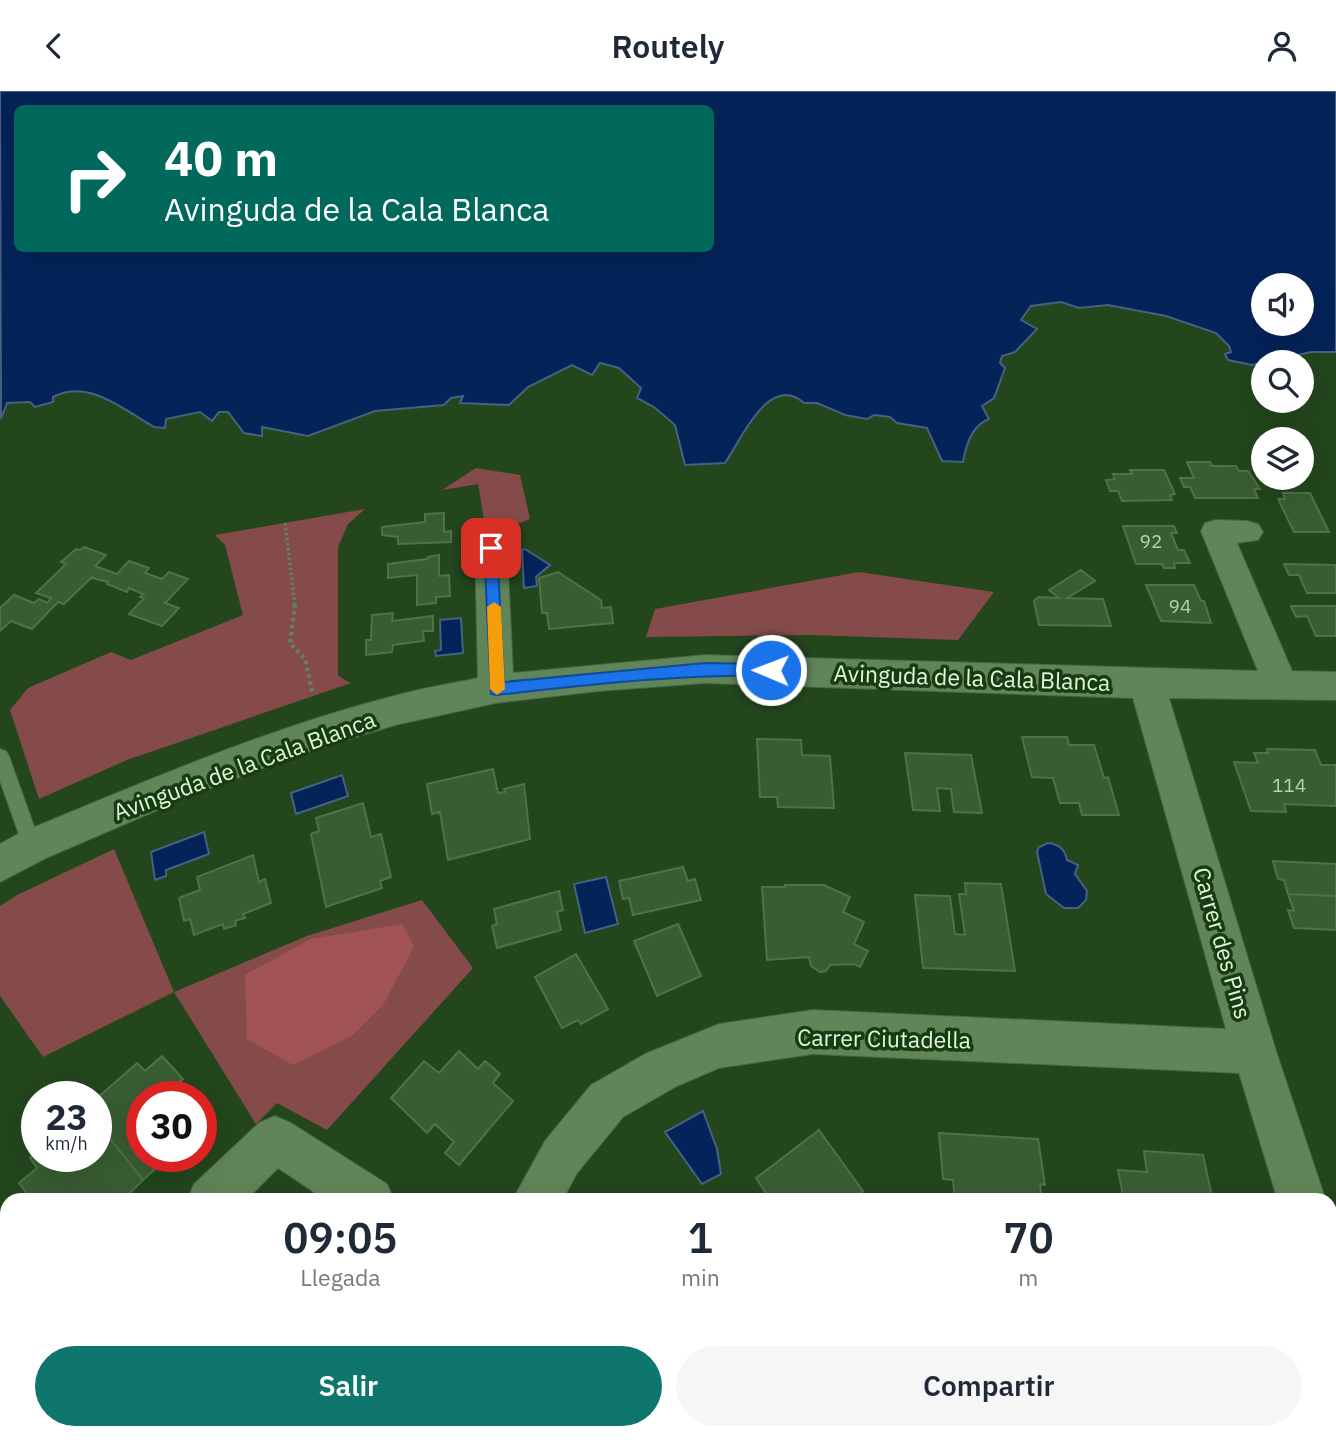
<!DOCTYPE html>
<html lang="es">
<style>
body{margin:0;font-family:"IBM Plex Sans",sans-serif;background:#f6f6f7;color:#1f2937;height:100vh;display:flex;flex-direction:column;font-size:26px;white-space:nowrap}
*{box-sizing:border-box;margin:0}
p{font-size:23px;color:#747a83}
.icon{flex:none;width:38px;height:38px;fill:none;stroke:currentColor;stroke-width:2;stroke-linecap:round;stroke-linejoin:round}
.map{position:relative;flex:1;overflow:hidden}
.sheet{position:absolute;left:0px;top:1102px;width:1337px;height:247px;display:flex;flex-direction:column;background:#fff;border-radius:21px 21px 0 0;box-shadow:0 7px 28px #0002}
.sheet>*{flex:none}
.hud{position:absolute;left:14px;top:14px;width:700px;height:147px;border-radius:10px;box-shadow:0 7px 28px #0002;background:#00695c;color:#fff;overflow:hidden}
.fabs{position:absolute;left:1251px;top:182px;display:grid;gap:14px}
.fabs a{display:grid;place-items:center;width:63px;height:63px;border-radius:50%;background:#fff;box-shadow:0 7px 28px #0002;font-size:35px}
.speed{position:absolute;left:21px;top:990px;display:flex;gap:14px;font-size:35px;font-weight:700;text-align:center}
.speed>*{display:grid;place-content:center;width:91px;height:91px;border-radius:50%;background:#fff;box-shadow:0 7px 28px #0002;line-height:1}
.speed small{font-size:18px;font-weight:400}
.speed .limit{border:10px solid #d22;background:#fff;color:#111}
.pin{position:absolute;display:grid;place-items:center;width:60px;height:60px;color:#fff;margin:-30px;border-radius:14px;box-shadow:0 4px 10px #0006}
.me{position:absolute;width:77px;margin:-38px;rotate:271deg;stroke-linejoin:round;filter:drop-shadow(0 0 5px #0008)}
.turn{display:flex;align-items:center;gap:24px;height:147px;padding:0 35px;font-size:32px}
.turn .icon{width:91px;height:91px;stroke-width:2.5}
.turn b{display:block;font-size:49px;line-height:60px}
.eta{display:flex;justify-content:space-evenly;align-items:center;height:119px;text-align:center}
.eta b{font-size:42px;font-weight:600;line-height:49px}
.action{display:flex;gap:14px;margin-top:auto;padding:14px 35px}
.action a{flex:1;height:80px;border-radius:42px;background:#0f766e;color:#fff;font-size:28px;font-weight:600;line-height:80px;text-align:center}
.action a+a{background:#f6f6f7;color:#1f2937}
header{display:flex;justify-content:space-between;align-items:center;height:91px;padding:0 35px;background:#fff;font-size:32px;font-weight:600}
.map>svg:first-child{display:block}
</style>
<header><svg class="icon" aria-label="back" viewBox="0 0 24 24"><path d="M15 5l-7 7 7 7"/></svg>Routely<svg class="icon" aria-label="person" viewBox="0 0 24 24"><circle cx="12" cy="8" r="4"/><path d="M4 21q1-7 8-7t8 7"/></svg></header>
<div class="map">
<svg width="1336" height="1349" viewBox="0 0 1336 1349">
<rect width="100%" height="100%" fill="#23461d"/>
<path fill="#854b4a" d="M476,377L520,384L530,428L505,438L485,434L478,393L442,399Z
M365,418L348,433L338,456V585L351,592L127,669L39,708L10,619L28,597L111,561L131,569L243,524L225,454L215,444Z
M859,481L994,501L958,549L810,544L646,546L655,518Z
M114,758L174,901L307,845L422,809L473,877L327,1039L277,1012L256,1033L174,901L43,966L0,905V815L17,804Z"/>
<path fill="#a25454" d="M402,833L414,856L383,914L352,945L293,974L247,948L245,884L311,848Z"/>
<path fill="#042359" stroke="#466281" stroke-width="2" fill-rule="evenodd" d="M0,0H1336V261H1311L1252,274L1228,269L1225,263L1231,261L1229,255L1216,242L1166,225L1108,214L1079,217L1061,211L1031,215L1021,229L1037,238L1015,261L1002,265L1000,272L1005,277L994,307L982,315L989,328C972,334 966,353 963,371L942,370L927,337L897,332L890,326L874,324L867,328L845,324L817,312H804C769,281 741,349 725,372L685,374L675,334L654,316L637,307L641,297L619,277L600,272L592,284L572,274L528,296L509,314L460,312L463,305L451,307L444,314L375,320L308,345L262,336V345L244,342L228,321H219L212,330L200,321L166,328L165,337L154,336C124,319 88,287 53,306V311L35,316L30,311L7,312L1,328ZM18,18H710V158H18ZM1302,194V233H1264V194Z
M525,458L550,474L536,486L537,495L524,497L522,459Z
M461,527L463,562L436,565L435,560L441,559L440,529Z
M342,684L348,705L296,723L291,702Z
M204,741L209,763L166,779V785L155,789L151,761Z
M1048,752C1059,753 1065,758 1067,769L1078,774L1075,783L1087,800L1086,809L1078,817H1064L1046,803L1037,761L1039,756Z
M606,786L618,833L585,842L574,793Z
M703,1020L717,1058L721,1083L702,1093L665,1041Z"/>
<path fill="#395d33" stroke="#4d7347" stroke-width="2" d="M1187,371H1210L1212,375H1236L1239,380H1248L1260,398H1254L1258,407H1195L1190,396H1184L1180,387H1194Z
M1130,379H1164L1175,403L1170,404L1172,409L1122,410L1118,400H1110L1106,389L1115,388L1113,383H1132Z
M1283,402H1310L1329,441H1294L1278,408H1285Z
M444,422V441L451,440V451L398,453V446L382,444V436L425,431V423Z
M1123,435H1174L1177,442H1171L1178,459H1184L1190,472H1174L1175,477H1164L1162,473H1136Z
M84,456L106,464L95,475L117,483L129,470L149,477L145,482L162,488L169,481L188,488L165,512L179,517L162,535L129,523L144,507L140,506L143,503L129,497L127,501L107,493L108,491L92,487L93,485L64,513L58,511L32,538L11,530L0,540V517L14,504L34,512L39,508L47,512L51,507L36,502L66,473L61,471L76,458L80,459Z
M439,464V485L449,484L450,505L436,506V512L417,514V484L388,487V473L427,468L428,466Z
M1284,473L1336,474V502H1307L1299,484H1289Z
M1081,479L1095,490L1067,507L1103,508L1111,535L1039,534L1034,510L1038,506L1059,507L1049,499Z
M558,481L601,509L602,517L611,516L613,532L549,538L547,522H542L539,487Z
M1146,494H1194L1201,510H1204L1211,532L1161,530Z
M1291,515H1336V545H1316L1307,525L1296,526Z
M393,522L392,530L433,525V540H423L424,550L393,554L392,561L366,564V549H371L372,524Z
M1022,646H1067L1069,654H1094L1104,687L1108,686L1119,724H1082L1079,712H1060L1053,687L1032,686Z
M757,648L801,649L802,664L830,665L834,717L778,716L777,706H760Z
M1267,658L1315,659L1321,674H1336V715L1284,713L1286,721L1251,720L1234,671L1258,672L1254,662H1268Z
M905,662L971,664L982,722L954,721L951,698L937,697L940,720L913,719Z
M493,678L498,702L505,701L504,698L524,693L530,748L448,769L440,721L432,723L427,693Z
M363,712L371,746L381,743L391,786L380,790L382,797L326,816L311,743L319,740L316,727Z
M253,764L259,791L265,788L271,812L243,823L245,827L235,830L236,834L224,838L223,833L194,844L190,828L184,830L179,807L200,799L197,786Z
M1273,770L1336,773V805L1288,803L1284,789L1278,788Z
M683,776L688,790L695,788L701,809L633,824L629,807L623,808L619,790Z
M965,792L1001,793L1015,880L923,877L915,804L950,805L955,843L965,844L959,803H966Z
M785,794H824L850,806L843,821L864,831L854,853L868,860L860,876L854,873L830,874L826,880L820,881L811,875L809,866L767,869L762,796H785Z
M559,800L563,819L557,821L561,839L497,857L492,835L497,833L494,818Z
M1288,803L1336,805V839L1294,837L1288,819L1294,820Z
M678,833L701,885L657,905L634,850Z
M576,863L608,918L581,933L578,929L562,937L535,886Z
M459,960L478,978L485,970L500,983L493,992L513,1010L459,1074L445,1062L454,1051L435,1033L427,1042L391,1007L424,970L439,982Z
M162,965L183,988L176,994L186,1006H142V1066H168L143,1089L96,1030V1008L137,972L145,980Z
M96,1030L143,1089L122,1110H32L19,1092L37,1077L30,1067L37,1061V1066H96Z
M819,1039L863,1100L852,1110H771L756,1087Z
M939,1042L1038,1048L1045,1094L1040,1093L1042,1110H955L953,1089L943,1088Z
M1144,1060L1203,1064L1213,1110H1124L1118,1079L1147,1081Z
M113,1342H209L214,1349H106Z
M514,1342H602L611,1349H514L511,1347Z
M770,1342H834L843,1349H767Z"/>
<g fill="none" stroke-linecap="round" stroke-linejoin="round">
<g stroke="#44653f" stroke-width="2">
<path id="lane" d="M0,658L6,660L9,665L41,755L39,761L32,763L25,761L23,755L0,690Z"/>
</g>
<g stroke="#44653f" stroke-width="2">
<path id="street" d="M1216,429L1247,430L1258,433L1263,441L1258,449L1237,452L1292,580L1336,581V609L1169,607L1276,960L1326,1110H1278L1239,982L813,963L719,977L677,995L623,1026L577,1082L562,1110H512L545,1050L591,994L645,963L719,933L813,919L1226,938L1133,607L705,592L599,600L496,612L395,634L298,664L197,702L46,767L0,791V753L18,743C141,692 265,638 394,605C422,597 450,593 478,587L475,457L480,449L491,445L502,449L507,457L513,582L705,564L1258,580L1201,440L1205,432Z
M275,1025L291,1032L387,1093L394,1110H327L278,1077L245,1110H187L194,1093L259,1032Z
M1330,1170L1336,1173V1239L1330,1237Z
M7,1279V1335L0,1338V1282Z
M370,1342H424L422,1349H367Z"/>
</g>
<path stroke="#63815d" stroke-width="3.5" stroke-dasharray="2.5 2.5" stroke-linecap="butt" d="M285,432L295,515"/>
<path stroke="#63815d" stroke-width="4.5" stroke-dasharray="3.5 3.5" stroke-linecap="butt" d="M295,513L290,552L305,568L313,604"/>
<use href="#lane" fill="#5f8558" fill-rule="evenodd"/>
<use href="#street" fill="#5f8558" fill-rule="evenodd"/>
</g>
<path fill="#1a73e8" stroke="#114b97" stroke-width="2" d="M491,452L497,457L504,591L705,572L771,573L778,579L771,585C678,583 588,594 496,604L491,603L484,457Z"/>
<path fill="#f59e0b" d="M494,511L501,516L505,598L497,604L490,598L487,516Z"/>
<g text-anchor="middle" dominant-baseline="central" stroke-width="7" stroke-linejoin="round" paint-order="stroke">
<g font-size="19" fill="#b7d0b2">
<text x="1151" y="450">92</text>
<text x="1180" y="515">94</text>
<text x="1289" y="694">114</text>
</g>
<g font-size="23" fill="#e1f6dd" stroke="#183c12">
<text transform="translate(972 586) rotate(2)">Avinguda de la Cala Blanca</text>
<text transform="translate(244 674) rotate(-20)">Avinguda de la Cala Blanca</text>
<text transform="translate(1223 852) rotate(74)">Carrer des Pins</text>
<text transform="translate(884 947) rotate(1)">Carrer Ciutadella</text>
</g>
</g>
</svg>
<div class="fabs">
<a><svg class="icon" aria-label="sound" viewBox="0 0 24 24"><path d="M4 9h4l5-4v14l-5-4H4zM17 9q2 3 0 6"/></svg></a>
<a><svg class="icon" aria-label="search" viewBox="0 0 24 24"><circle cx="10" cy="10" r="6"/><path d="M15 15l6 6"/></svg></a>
<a><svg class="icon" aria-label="layers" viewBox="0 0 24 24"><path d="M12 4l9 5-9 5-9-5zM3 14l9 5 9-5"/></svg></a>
</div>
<div class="speed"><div>23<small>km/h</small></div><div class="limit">30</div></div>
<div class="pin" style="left:491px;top:457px;background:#d93025"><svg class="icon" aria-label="arrive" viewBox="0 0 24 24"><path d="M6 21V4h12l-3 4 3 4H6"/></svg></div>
<svg class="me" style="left:771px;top:579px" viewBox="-20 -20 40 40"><circle r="17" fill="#1a73e8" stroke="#fff" stroke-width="3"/><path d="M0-11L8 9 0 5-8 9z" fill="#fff"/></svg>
<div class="hud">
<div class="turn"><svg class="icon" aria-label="right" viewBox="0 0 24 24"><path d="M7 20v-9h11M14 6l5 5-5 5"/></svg><div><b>40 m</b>Avinguda de la Cala Blanca</div></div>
</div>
<section class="sheet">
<div class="eta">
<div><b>09:05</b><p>Llegada</p></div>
<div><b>1</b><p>min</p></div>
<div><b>70</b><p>m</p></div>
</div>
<div class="action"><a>Salir</a><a>Compartir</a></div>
</section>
</div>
